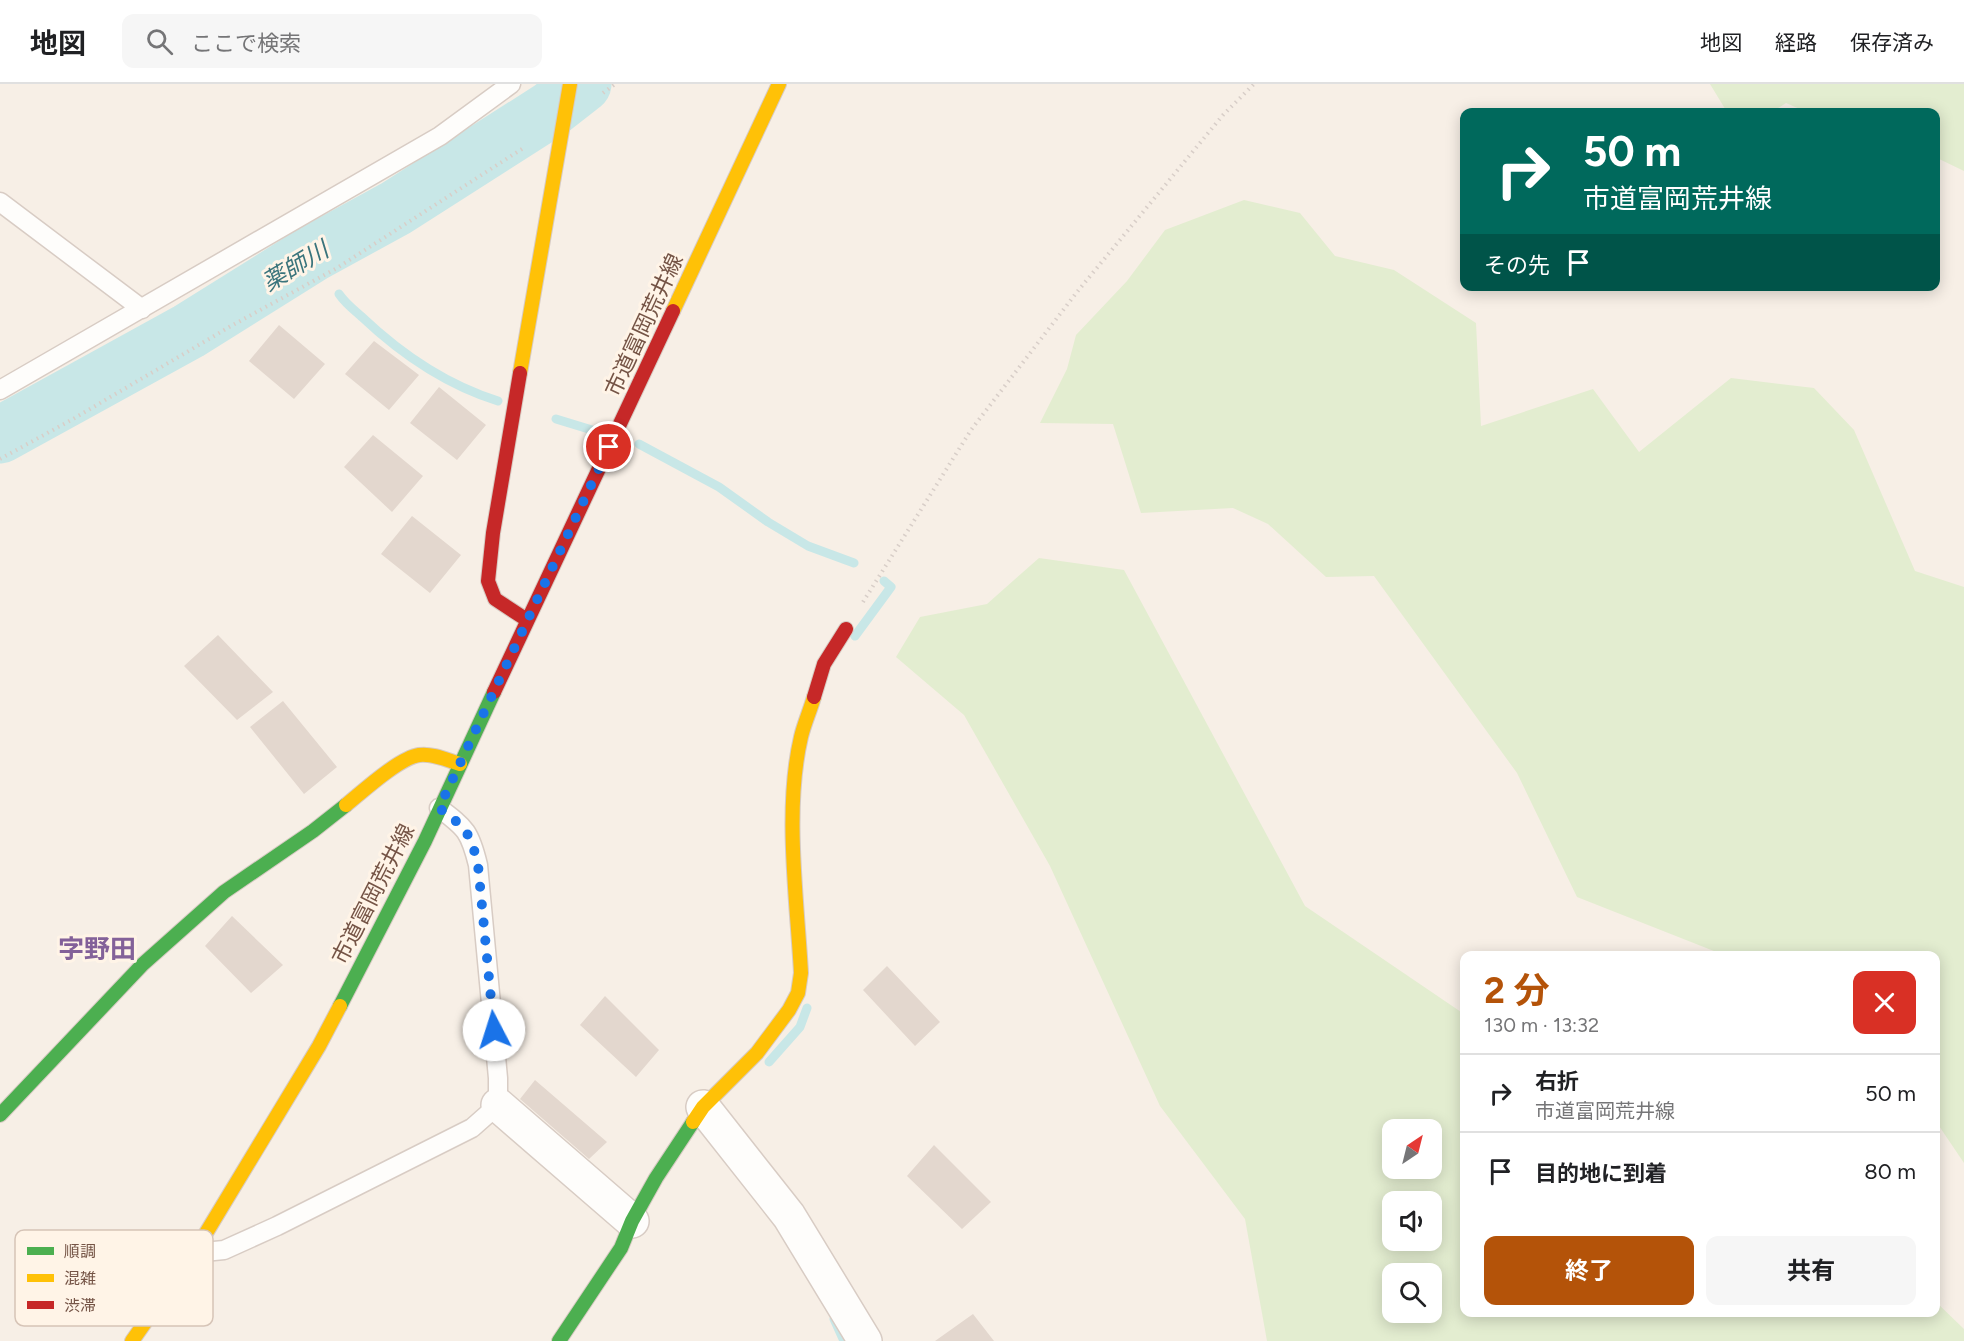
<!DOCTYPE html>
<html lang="ja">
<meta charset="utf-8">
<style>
body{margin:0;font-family:Figtree,"Noto Sans JP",sans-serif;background:#f6f6f6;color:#202124;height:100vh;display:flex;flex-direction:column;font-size:22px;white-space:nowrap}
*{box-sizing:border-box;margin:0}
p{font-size:20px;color:#757577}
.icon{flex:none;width:33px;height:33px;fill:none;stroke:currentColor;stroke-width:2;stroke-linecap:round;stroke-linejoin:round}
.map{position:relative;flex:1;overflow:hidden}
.panel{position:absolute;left:1460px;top:867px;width:480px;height:366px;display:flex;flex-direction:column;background:#fff;border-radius:12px;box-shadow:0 3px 15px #0003}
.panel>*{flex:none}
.hud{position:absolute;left:1460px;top:24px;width:480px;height:183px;border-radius:12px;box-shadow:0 3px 15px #0003;background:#00695c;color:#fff;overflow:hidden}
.needle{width:39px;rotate:35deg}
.fabs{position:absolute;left:1382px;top:1035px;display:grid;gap:12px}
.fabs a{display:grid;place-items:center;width:60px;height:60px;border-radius:12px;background:#fff;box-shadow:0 3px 15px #0003;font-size:30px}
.pin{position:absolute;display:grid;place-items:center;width:51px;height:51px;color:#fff;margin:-26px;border:3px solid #fff;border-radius:50%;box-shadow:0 2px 6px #0007}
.me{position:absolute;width:66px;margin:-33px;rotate:355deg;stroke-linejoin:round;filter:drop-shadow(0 0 4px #0008)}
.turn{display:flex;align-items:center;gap:21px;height:126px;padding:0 24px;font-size:27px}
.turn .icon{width:78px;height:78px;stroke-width:2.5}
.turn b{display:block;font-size:42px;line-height:51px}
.then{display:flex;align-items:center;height:57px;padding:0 24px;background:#0003;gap:12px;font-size:22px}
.round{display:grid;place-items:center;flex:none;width:63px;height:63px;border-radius:12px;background:#f6f6f6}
.headline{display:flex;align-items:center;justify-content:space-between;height:102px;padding:0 24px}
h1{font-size:36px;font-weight:700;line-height:45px;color:#b45309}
.action{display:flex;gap:12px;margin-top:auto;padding:12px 24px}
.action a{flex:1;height:69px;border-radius:12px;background:#b45309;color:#fff;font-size:24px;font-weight:700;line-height:69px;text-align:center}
.action a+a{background:#f6f6f6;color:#202124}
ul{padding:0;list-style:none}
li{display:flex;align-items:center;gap:18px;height:78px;padding:0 24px;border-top:2px solid #e0e0e0}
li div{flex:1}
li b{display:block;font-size:22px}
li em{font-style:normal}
header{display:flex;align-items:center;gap:36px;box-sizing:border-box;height:84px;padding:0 30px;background:#fff;border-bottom:2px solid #e0e0e0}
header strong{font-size:28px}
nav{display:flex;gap:33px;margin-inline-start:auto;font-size:21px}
.search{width:420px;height:54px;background:#f6f6f6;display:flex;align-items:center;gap:15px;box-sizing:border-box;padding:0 21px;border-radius:12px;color:#757577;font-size:22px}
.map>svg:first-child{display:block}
</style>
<header>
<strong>地図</strong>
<div class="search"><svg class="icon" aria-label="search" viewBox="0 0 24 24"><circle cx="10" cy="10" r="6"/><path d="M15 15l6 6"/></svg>ここで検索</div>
<nav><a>地図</a><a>経路</a><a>保存済み</a></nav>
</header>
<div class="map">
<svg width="1964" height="1257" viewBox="0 0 1964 1257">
<rect width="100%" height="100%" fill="#f7efe6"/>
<path fill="#e3edd0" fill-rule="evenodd" d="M1710,0H1964V87L1935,73V28H1845L1839,25C1822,35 1802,26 1786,19L1772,28H1727Z
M1244,116L1300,129L1335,172L1394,186L1476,239L1481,342L1593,305L1639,368L1731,294L1814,304L1854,346L1915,487L1964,503V1079L1935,1036V872L1724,871L1577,813L1517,689L1374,492L1326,493L1268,440L1233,424L1141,429L1113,340L1040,339L1067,285L1076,251L1127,197L1165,146Z
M1039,474L1124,486L1305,822L1464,930V1228H1935V1217L1964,1245V1257H1267L1245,1135L1160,1022L1050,782L964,631L896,573L920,533L987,520ZM1392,1046H1431V1084H1392ZM1392,1118H1431V1156H1392ZM1392,1190H1431V1228H1392Z"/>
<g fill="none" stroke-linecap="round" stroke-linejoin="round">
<path stroke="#c8e7e7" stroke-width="9" d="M312,170L320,182
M339,210C345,219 354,226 362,233C401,270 447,301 498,317
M556,335L592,346
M639,360L719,403L768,438L808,462L854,479
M855,552L891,503L884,497
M769,978L800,943L807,924
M834,1235L844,1257"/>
<path stroke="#c8e7e7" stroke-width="57" d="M0,351L189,247L312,170L396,124L551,25L583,0"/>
</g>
<path fill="#e3d7ce" d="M279,241L325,280L294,315L249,277Z
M374,257L419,291L389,326L345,290Z
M439,303L486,341L457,376L410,339Z
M373,351L423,392L392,428L344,383Z
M412,432L461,471L430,509L381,470Z
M218,551L273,608L237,636L184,582Z
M283,617L337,683L304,710L250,643Z
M232,832L283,881L251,909L205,862Z
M887,882L940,938L915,962L863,906Z
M605,912L659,966L636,993L580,941Z
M535,996L607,1058L589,1075L520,1015Z
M934,1061L991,1118L962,1145L907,1092Z
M973,1230L994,1257H935Z"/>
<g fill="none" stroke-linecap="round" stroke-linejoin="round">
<g stroke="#d8ccc4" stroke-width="21">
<path id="lane" d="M0,118L142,225
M0,306L440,52L511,0
M194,1169L224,1166L277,1142L472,1044L498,1021V994L478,781C470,748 466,744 439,724"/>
</g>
<g stroke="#d8ccc4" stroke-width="36">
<path id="street" d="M498,1021L632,1137
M703,1023L789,1132L865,1257"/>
</g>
<g stroke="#d7cbc3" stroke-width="16">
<path id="fast" d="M340,922L425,757L494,608
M0,1031L143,880L224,808L313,747L346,721
M559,1257L621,1164L632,1137L656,1094L693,1038"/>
</g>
<g stroke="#d7cbc3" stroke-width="16">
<path id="slow" d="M673,227L779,0
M520,289L570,0
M346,721C362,708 399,674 419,671C432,669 447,676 460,680
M693,1038L703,1023L757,969L789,926L798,909L801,889C797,815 784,725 801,653C804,640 810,627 814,613
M132,1257L194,1169L319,962L340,922"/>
</g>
<g stroke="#d7cbc3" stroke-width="16">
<path id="jam" d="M520,289L493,449L488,497L495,515L527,536
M494,608L673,227
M814,613L824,580L846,545"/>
</g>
<path stroke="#d8cec8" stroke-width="4" stroke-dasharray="1.5 4.5" stroke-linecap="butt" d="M603,9L615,0
M0,375L73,335L231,242L337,184L525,63
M863,518L971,346L1077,208L1223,31L1254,0"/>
<use href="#lane" stroke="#fefdfb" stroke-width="18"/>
<use href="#street" stroke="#fefdfb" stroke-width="33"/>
<use href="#fast" stroke="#4caf50" stroke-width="14"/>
<use href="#slow" stroke="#ffc107" stroke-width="14"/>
<use href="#jam" stroke="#c62828" stroke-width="14"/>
</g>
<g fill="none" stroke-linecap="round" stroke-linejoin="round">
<path stroke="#1a73e8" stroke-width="10" stroke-dasharray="0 18" d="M494,946L478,781C470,748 466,744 439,724L609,363"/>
</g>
<g text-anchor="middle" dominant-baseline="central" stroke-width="6" stroke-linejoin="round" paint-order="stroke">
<g font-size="22" fill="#755446" stroke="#fff4e7">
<text transform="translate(644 241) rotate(-65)">市道富岡荒井線</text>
<text transform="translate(373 810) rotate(-63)">市道富岡荒井線</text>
</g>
<g font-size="24" font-style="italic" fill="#3a747c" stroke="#fff4e7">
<text transform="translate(295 182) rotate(-31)">薬師川</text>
</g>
<g font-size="26" font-weight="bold" fill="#836199" stroke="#fff4e7">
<text x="97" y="865">字野田</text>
</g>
</g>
<rect x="15" y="1146" width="198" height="96" rx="9" fill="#fff4e7" stroke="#d6c4b7" stroke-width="1.5"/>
<rect x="27" y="1163" width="27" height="8" fill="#4caf50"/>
<rect x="27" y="1190" width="27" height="8" fill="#ffc107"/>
<rect x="27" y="1217" width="27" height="8" fill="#c62828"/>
<g font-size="16" fill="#755446">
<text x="64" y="1173">順調</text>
<text x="64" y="1200">混雑</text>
<text x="64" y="1227">渋滞</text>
</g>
</svg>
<div class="fabs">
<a><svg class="needle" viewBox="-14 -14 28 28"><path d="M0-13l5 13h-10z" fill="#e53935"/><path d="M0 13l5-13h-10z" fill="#757577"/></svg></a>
<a><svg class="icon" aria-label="sound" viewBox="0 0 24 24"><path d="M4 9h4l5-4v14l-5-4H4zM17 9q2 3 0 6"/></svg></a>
<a><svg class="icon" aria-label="search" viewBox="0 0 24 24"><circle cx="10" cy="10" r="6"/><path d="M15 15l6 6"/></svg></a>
</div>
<div class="pin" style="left:609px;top:363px;background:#d93025"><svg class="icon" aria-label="arrive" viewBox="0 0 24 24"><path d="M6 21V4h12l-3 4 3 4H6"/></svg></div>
<svg class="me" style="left:494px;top:946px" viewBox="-20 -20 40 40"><circle r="19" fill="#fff"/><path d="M0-13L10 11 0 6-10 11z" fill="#1a73e8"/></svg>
<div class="hud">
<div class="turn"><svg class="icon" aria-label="right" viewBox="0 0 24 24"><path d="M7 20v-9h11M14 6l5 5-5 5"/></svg><div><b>50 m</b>市道富岡荒井線</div></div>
<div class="then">その先<svg class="icon" aria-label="arrive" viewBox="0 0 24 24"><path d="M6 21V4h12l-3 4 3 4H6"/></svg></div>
</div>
<section class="panel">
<div class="headline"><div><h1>2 分</h1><p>130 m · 13:32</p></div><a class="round" style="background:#d93025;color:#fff"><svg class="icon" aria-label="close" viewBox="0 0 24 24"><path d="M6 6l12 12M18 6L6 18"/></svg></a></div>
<ul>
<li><svg class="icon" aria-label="right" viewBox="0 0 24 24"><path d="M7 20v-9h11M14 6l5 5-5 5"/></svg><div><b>右折</b><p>市道富岡荒井線</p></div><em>50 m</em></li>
<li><svg class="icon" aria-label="arrive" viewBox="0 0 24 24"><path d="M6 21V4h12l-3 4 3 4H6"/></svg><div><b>目的地に到着</b></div><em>80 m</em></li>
</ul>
<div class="action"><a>終了</a><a>共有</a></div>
</section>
</div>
